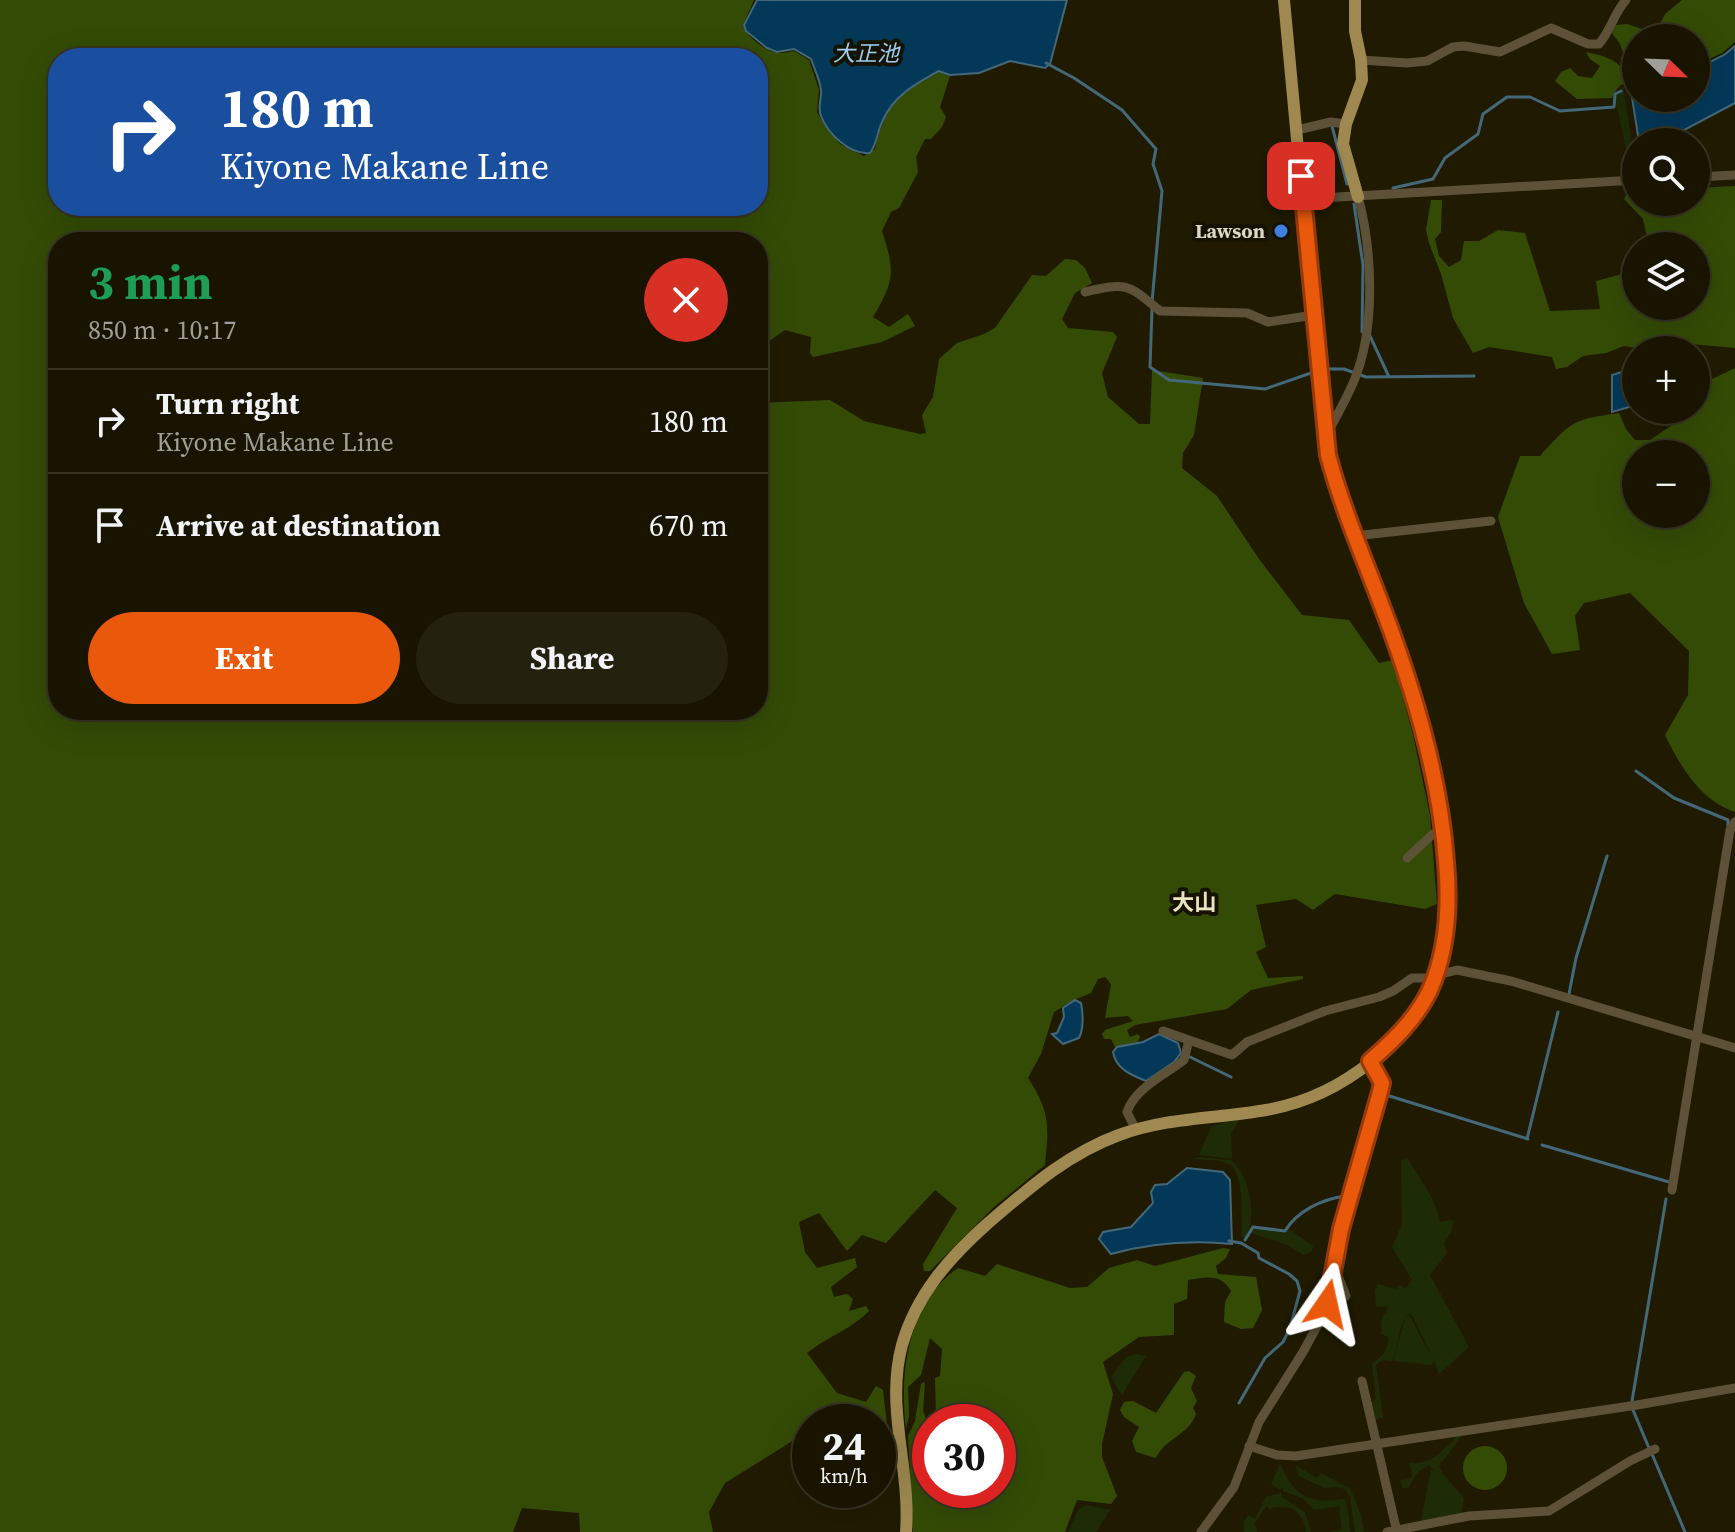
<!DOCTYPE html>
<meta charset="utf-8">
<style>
body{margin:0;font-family:"Source Serif 4","Noto Sans JP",serif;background:#25210f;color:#f1f3f6;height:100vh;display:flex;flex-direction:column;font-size:30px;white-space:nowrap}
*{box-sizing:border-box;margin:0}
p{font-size:26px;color:#9f9e99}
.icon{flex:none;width:44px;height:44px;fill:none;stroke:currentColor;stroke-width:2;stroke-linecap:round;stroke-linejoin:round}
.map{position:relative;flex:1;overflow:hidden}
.drawer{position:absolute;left:48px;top:232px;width:720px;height:488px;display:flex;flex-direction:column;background:#181400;border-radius:32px;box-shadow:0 8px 32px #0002,0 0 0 2px #363322}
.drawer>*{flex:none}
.banner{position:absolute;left:48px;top:48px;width:720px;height:168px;border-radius:32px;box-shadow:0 8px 32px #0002,0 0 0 2px #363322;background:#1a4fa0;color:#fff;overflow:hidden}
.needle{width:52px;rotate:113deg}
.controls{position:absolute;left:1622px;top:24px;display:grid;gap:16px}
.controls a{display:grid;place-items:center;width:88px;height:88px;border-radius:50%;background:#181400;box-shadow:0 8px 32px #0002,0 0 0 2px #363322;font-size:40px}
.speed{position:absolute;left:792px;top:1404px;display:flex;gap:16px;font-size:40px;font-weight:700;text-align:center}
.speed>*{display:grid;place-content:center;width:104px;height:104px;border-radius:50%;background:#181400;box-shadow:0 8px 32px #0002,0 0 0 2px #363322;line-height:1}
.speed small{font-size:20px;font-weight:400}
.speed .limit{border:12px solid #d22;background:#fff;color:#111}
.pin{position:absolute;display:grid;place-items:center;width:68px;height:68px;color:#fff;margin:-34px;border-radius:16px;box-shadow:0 4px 12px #0006}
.me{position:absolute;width:88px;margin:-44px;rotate:11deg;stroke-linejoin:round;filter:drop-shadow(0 0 6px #0008)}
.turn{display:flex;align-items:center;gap:28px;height:168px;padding:0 40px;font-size:36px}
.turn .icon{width:104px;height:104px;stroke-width:2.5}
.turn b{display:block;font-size:56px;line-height:68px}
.round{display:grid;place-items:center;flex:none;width:84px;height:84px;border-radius:42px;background:#25210f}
.overview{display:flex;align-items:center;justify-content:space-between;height:136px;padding:0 40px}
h1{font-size:48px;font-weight:700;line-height:60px;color:#1e9e55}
.cta{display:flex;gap:16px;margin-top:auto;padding:16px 40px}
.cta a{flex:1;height:92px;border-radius:48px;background:#ea580c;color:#fff;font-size:32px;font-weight:700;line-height:92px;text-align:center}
.cta a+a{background:#25210f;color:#f1f3f6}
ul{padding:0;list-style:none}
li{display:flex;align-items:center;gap:24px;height:104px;padding:0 40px;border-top:2px solid #363322}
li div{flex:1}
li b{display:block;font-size:30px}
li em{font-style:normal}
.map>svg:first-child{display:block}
</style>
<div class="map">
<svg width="1735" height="1532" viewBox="0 0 1735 1532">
<rect width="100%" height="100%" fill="#201b00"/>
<path fill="#1e2b07" d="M1623,85L1634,157L1628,172H1623L1628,159L1615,98Z
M1230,1120L1239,1121L1231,1134L1232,1159L1199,1155L1211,1127Z
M1200,1157L1231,1160C1250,1175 1257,1217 1246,1237L1242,1238C1241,1221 1245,1172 1229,1164C1219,1159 1202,1160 1191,1159Z
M1407,1157C1420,1181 1434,1194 1440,1222L1453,1220L1452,1231L1444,1243L1447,1253L1430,1275L1469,1347L1439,1374L1434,1361L1432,1365L1393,1361L1405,1319L1409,1315L1433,1359L1413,1316L1409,1314C1398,1324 1399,1347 1392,1361L1382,1360L1376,1365L1383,1418L1375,1419L1370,1402L1376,1399L1372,1364C1382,1356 1388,1351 1389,1337L1381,1334L1382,1318L1388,1309L1386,1306L1376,1307L1375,1291L1378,1284L1396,1289L1400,1285L1405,1289L1412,1280L1392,1247L1402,1224L1401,1161Z
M1254,1228L1286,1232L1288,1228L1313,1246L1312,1251L1304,1255L1285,1244L1251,1233Z
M1136,1354L1146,1356L1122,1395L1111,1377L1126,1357Z
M1464,1433L1439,1466L1443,1474L1464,1498L1461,1515L1421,1521L1431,1469L1438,1475L1429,1465L1418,1472L1408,1488H1402L1400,1480L1410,1479L1412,1476L1409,1462C1427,1467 1442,1452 1455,1438V1434Z
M1280,1464C1295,1497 1309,1504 1345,1499L1349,1516L1350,1532H1330L1342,1529L1339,1506L1314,1510L1302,1498L1282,1491L1284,1486L1280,1490L1271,1484Z
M1295,1465L1317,1478L1321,1473L1350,1488L1361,1515L1364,1532H1355L1350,1497L1344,1489L1337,1487L1324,1488L1299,1476Z
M1281,1493L1282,1497L1305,1512L1311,1532H1306C1304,1512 1289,1502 1270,1509L1266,1506L1255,1523L1257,1532H1244V1522L1248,1515L1255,1519L1266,1497Z
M1086,1505L1110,1510L1096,1532H1068L1078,1510Z"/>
<path fill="#344b06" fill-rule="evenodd" d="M0,0H754L743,25C747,37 767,53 780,53C784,53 789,52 794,51L809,60L819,90L817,112L821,119L840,144L864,156L875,149C886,103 899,94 940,72L950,76L940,107L946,117L942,127L931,139H925L916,157L918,172L899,208L891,212L882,231C895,271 895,280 873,317L889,327L908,314L915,326L882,342L813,357L810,353L811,337L785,330L758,349V242H58V710H758V403L830,400L864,421L920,434L926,433L922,415L933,397L939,359L957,343L984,334L995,328L1032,275L1046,276L1065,259L1076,260L1085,268L1092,283L1075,293L1062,319L1068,328L1113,332L1117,337L1102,373L1108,397L1139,424H1150L1152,370L1203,378L1194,435L1183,453L1182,468L1217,496L1259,559L1302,615L1349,620L1379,663L1393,660L1413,735L1430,815L1437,904L1425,909L1335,894L1313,910L1296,899L1256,905L1266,947L1256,952L1268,978L1303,976V979L1251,990L1227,1009L1135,1025L1127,1030L1130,1037L1138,1034L1140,1037L1137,1043L1115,1047L1111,1039H1104L1102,1034L1105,1030L1133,1021L1128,1016L1105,1018L1111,984L1105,977L1098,979L1091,993L1074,1000L1054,1012L1041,1054L1028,1078C1050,1112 1049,1125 1045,1165L994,1207L930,1271H924L923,1264L957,1208L935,1190L886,1243L862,1235L847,1251L819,1213L799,1222L805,1252L817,1268L855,1258L857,1267L831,1287L834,1297L847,1294L853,1299L849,1311L866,1306L869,1311C849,1331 828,1336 807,1353L837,1393L866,1402L876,1386L883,1390L888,1433L878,1435V1422H848L842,1417L810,1422V1430L725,1483L709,1512L713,1532H580L579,1513L522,1508L513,1532H0ZM58,58H758V206H58Z
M1682,0H1735V42L1722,53L1696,65V38H1636V81C1622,82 1618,85 1612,98L1577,99L1555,81L1561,72L1570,68L1578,76L1592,78L1600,66L1590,59L1586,52C1601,55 1614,58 1624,70L1629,69L1620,44L1612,33L1616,25L1627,24L1659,35L1664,30L1661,22L1665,14Z
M1735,186V348L1690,344L1679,350H1648L1624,346L1606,353L1583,356L1567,367L1556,369L1552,357L1489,347L1473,353L1453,318L1441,274L1429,243L1426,230L1431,200H1442L1441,232L1435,239L1439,256L1449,267L1461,260L1464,241H1479L1498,230L1525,233L1550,311L1600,309L1596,281L1634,271L1636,306H1696V246H1649L1643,219L1624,199L1628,191L1636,198V202H1696V188Z
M1735,368V812C1700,800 1680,766 1665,735L1688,695L1689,651L1630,593L1584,603L1575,616L1580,650L1552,654L1524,603L1498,517L1520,456H1540C1572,421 1572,420 1619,413L1626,429L1635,440H1650L1675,423L1669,410H1696V391H1699L1710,380ZM1636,454H1696V514H1636Z
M1223,1248L1230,1249L1226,1258L1216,1266L1218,1274L1256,1277L1262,1310L1253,1328L1241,1329L1224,1322L1225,1302L1231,1291C1221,1273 1206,1277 1188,1280L1187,1299L1174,1304V1335L1139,1337L1103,1362L1113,1394L1102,1444V1457L1117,1496L1111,1504L1077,1500L1065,1532H913L908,1436L915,1421L921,1384L925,1382L923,1410L926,1419H936L935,1378L940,1376L942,1349L930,1338L921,1375L908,1387L909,1416L906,1429C899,1373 908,1302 958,1268L985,1276L997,1264L1070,1288L1087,1287L1109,1268L1137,1260L1155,1266ZM930,1422H998V1490H930Z
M1189,1371L1196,1376L1191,1388L1197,1401L1193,1408L1196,1414C1188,1436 1166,1437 1156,1458L1136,1452L1132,1441L1139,1427L1124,1417L1120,1410L1124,1402L1133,1401L1156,1413L1184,1372Z
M1463 1468a22 22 0 1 1 44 0a22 22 0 1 1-44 0Z"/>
<path fill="#043858" stroke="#446879" stroke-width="2" d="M757,0H1067L1050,64L1045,68L1010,61L979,73L950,75L939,71C915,84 893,96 882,122C877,133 877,144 870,153C850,155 828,134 821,116C817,107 822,99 821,90C820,80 814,68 811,59L794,49L777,52L767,48L746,31L744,25Z
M1735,46V103L1682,131L1666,142H1639L1631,91L1636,87V98H1696V69L1724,55Z
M1625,371L1636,374V405L1612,412V375Z
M1075,1000L1081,1003C1083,1013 1084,1029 1079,1038L1063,1044L1052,1034L1057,1033L1064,1017L1063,1008Z
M1159,1034L1178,1043L1181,1053L1174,1062L1146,1081C1131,1075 1116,1069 1113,1052L1117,1047L1143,1042Z
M1187,1168L1223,1172L1230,1180L1232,1244C1191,1240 1151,1243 1111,1254L1099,1239L1103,1232L1131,1227L1153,1203L1151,1192L1155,1185L1167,1184Z"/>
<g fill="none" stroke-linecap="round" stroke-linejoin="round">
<path stroke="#446879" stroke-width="3" d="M1046,63L1074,78L1122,110L1156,149L1153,164L1162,191L1152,302
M1332,126L1347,184
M1393,188L1433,179L1445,158L1478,134L1483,114L1507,97H1530L1560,111L1614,107L1615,94L1621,91
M1354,204L1363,265L1362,332
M1152,309L1150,367L1169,380L1265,389L1311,373
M1370,336L1389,377
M1327,369H1344L1366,377L1474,376
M1636,771L1674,798L1728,820V828
M1569,994L1576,958L1607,856
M1188,1056L1231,1077
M1383,1094L1528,1139
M1527,1139L1558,1012
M1542,1145L1669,1182
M1245,1240L1253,1227L1285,1231C1297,1211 1322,1199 1346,1196
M1229,1241L1241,1243L1258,1253L1259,1258L1289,1274L1297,1281L1300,1291L1290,1328L1283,1342L1265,1358L1239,1403
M1649,1448L1633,1410L1632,1401L1666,1199
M1652,1454L1685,1532"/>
<path stroke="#5d5238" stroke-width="9" d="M1361,60L1407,63L1427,61L1453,47L1464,46L1500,52L1551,28L1588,44H1599C1611,30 1614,13 1626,0
M1297,130L1331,122L1346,124
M1696,177L1735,175
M1303,199L1636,180
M1085,292C1127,282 1128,284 1160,311L1247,313L1268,322L1314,315
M1326,437C1336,415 1351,393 1358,370C1375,321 1372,247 1358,197
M1354,536L1491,521
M1407,858L1433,834L1443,829
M1163,1031L1232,1055L1247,1042L1325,1011L1379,997L1393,991L1412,978H1426L1457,970L1511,981L1735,1048
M1136,1130L1127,1112C1135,1088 1165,1075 1184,1060L1189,1040
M1672,1190L1730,830L1735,822
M1334,1266L1346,1296
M1362,1381L1397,1532
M1249,1446L1277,1455L1296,1456L1637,1405L1735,1388
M1201,1532L1234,1487L1259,1422L1303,1352L1322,1317L1341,1229L1380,1092L1382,1083L1370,1061
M1387,1532L1469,1516L1549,1511L1630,1461L1655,1449"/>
<path stroke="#a08950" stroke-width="12" d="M1355,0V31L1361,60L1362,80L1346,124L1343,144L1358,197
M906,1532C911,1469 885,1408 902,1345C916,1295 949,1258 987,1224C1028,1189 1067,1154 1119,1135C1169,1117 1215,1119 1266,1110C1341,1097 1416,1040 1439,966C1471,864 1420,706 1383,609C1364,560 1341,511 1329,459C1318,407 1317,352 1312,300C1303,200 1294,100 1284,0"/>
</g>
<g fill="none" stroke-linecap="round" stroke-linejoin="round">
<g stroke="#983908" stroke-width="20">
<path id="route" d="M1301,176L1328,455C1342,508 1364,558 1383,609C1414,690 1440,776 1446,862C1450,906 1448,951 1429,992C1415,1020 1393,1041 1370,1061L1382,1083L1380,1092L1341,1229L1327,1304"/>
</g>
<use href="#route" stroke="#ea580c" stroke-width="14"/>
</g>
<circle fill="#3f7fe0" stroke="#161200" stroke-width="3" cx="1281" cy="231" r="8"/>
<g text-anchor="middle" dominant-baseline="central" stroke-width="8" stroke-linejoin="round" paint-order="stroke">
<g font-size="20" font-weight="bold" fill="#dbd8c6" stroke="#161200" text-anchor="end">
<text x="1265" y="231">Lawson</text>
</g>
<g font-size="22" font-style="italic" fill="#9dcdf4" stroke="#161200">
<text x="866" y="53">大正池</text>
</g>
<g font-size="22" font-weight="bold" fill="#eae4c0" stroke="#161200">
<text x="1194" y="902">大山</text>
</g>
</g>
</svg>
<div class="controls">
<a><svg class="needle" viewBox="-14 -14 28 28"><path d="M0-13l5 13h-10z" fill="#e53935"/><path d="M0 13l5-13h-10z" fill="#9f9e99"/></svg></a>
<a><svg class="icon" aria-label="search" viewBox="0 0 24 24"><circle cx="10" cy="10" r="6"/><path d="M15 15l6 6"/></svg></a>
<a><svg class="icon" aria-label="layers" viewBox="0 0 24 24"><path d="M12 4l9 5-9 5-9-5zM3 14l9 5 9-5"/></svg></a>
<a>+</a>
<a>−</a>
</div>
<div class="speed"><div>24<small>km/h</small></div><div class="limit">30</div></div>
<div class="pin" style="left:1301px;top:176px;background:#d93025"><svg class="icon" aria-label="arrive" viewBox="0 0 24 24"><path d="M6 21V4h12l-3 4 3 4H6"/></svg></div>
<svg class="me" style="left:1327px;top:1304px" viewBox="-20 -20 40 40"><path d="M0-17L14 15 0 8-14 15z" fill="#ea580c" stroke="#fff" stroke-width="4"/></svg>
<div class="banner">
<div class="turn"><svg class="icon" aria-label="right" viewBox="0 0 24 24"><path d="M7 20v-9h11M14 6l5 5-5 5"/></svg><div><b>180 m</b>Kiyone Makane Line</div></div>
</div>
<section class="drawer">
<div class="overview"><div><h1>3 min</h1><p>850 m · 10:17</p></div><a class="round" style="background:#d93025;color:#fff"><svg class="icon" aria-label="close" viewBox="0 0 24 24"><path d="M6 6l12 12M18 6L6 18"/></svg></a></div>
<ul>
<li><svg class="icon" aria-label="right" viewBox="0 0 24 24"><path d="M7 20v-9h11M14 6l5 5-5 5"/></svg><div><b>Turn right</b><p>Kiyone Makane Line</p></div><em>180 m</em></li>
<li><svg class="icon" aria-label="arrive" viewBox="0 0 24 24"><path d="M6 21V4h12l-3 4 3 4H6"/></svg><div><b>Arrive at destination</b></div><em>670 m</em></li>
</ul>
<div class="cta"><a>Exit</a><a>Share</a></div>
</section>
</div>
